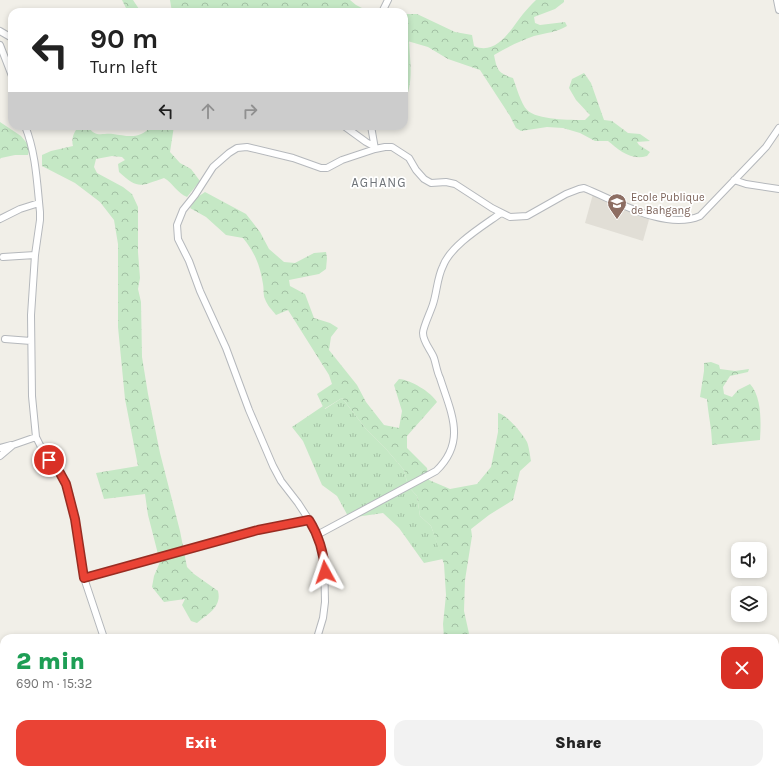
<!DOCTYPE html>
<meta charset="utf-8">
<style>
body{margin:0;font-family:Karla,sans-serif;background:#f2f2f2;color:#222;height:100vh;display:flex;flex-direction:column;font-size:15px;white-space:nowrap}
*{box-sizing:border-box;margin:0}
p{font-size:13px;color:#767676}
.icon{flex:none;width:22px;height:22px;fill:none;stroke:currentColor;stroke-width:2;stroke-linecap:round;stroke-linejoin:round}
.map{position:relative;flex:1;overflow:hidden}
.sheet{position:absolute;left:0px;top:634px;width:779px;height:140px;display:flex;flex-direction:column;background:#fff;border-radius:12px 12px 0 0;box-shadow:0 2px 6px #0003}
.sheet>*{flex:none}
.guide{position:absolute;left:8px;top:8px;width:400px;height:122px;border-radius:12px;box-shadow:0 2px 6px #0003;background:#fff;color:#222;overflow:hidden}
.buttons{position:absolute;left:731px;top:542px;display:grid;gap:8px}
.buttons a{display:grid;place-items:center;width:36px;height:36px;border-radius:8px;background:#fff;box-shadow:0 2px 6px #0003;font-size:20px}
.pin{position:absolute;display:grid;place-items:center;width:34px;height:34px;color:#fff;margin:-17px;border:2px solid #fff;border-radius:50%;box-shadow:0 1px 4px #0007}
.me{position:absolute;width:44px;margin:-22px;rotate:355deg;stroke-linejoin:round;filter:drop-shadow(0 0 3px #0008)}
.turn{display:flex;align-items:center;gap:14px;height:84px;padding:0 16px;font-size:18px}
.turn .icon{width:52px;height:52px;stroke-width:2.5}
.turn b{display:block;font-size:28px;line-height:34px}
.lanes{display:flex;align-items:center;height:38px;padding:0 16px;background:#0003;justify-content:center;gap:20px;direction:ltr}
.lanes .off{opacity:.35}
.round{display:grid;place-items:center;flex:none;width:42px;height:42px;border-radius:12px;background:#f2f2f2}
.summary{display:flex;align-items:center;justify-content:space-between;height:68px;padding:0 16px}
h1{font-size:24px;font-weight:800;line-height:30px;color:#1e9e55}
.button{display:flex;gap:8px;margin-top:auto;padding:8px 16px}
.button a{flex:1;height:46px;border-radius:12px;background:#ea4335;color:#fff;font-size:16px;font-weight:800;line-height:46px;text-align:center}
.button a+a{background:#f2f2f2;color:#222}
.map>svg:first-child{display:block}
</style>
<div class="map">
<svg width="779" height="774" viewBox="0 0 779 774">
<defs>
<pattern id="grass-tufts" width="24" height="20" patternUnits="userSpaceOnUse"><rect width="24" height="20" fill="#c5e8c5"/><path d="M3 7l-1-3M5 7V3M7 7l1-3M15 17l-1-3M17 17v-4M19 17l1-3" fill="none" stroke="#a3c0a4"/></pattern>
<pattern id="forest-crowns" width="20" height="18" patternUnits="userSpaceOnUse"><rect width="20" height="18" fill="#c5e8c5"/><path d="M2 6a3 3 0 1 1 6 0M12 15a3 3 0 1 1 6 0" fill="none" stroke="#a3c0a4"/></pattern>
</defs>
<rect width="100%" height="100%" fill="#f1efe8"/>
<path fill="#e1ded6" d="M593,194L650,216L643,241L585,223Z"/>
<path fill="url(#grass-tufts)" d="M404,40L409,41C410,61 414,84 404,102Z
M342,398L366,429L386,449L404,470L408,486L417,496L420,516L431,526L443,559L424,563L399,528L383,513L349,518L337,496L322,485L303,441L292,427L323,406L325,409Z"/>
<path fill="url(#forest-crowns)" d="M122,0H133L141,12H128Z
M170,0H350L356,5L370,12H280L266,8L255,9L253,12H172Z
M536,0H564V2L555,9L534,17L535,23L540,25L565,22L567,26C557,32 546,33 534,36C520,41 507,47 494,55C497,70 498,73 513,78C516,86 521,104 527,110C537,120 571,120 585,120L590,115L576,100L569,88L572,79L584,73L591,83L604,120L612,121L628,133L640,134L650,141L637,142L639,145L650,152L647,156C631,161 619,150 608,141H595L580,133L563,128L547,127L521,131L516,128L510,116L480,70L448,59L428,47L404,40V14H417L455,32L472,35L474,46C497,56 511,29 523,14C527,9 531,5 536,0Z
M0,122L21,136L30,147L28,155H15L1,158L0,159Z
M79,126H88C95,138 101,133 113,134C127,136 140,140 151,126H174L170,152L180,163L191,169L200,181L187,197C177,193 173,183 164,178C140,186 139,190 119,172L118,164L125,160L122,157L112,156L96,159L94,167L97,173L123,187L132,194L138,207V252L140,278L138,289L141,302L142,357L148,394L160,453L180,531L187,567L194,574L218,591C222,607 208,614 197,623L191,621L182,605L185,599L164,602L152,587L154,576L160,562L148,515L145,494L104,499L96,473L138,466L125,399L118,327V244L114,220L100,202L75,183L42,166V155L51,151L73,146C71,138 74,132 79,126Z
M205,192L246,214L260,232L269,249L284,262L295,263L314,253L326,252L327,258L326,269L319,274L289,280L290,286L305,294L314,318L330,323L338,328L331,337L329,350L357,385L366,402L384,425L399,428L402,411L394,385L399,379C411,380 431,392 437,402L407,436V448L427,468L429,480L450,489L477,484L491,467L498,432V413C506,414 523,434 527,442C529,447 530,455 531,461L520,471L513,500L489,515L471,529L472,536L465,580L464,611L470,638H444L443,624L446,595L444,564L431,526L420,516L417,496L408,486L404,470L386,449L366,429L342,398L324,409L317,394L332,384L329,375L288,310L276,315C272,310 267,305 265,299C263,295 264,289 263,284C260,265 255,253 243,238L226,235L206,217L190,208L196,198Z
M711,362L719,365L720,369L735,371L749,369L748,372L730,376L723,387L724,394L732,397L738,390L750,384C762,397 761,423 760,440L712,445C712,429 708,414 707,399L700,397L704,371V363Z
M459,770H486L485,774H457Z"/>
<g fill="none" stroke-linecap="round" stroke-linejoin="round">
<g stroke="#b5b8bc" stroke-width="8">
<path id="minor" d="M777,0L779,10
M382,12L388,0
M0,31L12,38
M0,45L12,76
M25,126C36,153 37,183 40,212V220L35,255L31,315L32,396L36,437L45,455L60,473L66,485L75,519L84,578L104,638
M344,126L366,142L375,147
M371,126L375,149
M734,180L746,184L779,189
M0,219L20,209L39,203
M3,257L35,255
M5,339L31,341
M0,448L11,445
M0,456L13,445L36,437
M317,535L436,471C467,441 451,413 440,378C437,372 436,364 434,358C431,350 423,342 423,333C423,327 431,311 433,304C437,292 437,278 443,266C451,245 483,226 501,213
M84,578L258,530L309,520
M317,638L323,618L325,602L324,556L313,526L298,503L281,481L273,466L249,410L226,348L200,291L189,261L178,239L177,225L183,210L195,195L213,167L229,153L237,148L247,147L293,158L321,168H327L342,160L375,149L385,147H392L409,158L416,170L424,179L431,183L446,182L455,184L492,208L510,217L527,216L566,194L579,189L584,188C617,201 665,231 700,216L766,147L779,128
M200,770L204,774
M291,774L292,770"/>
</g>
<use href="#minor" stroke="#fff" stroke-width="6"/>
</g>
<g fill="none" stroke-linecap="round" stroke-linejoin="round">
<g stroke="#982c22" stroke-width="10">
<path id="route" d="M49,460L60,473L66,484L75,519L84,578L258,530L309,520C319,536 324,553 325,572"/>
</g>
<use href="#route" stroke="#ea4335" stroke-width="7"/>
</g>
<defs>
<g id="school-pin" transform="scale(1)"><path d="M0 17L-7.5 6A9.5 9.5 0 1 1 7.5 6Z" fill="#8d6e63" stroke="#fff"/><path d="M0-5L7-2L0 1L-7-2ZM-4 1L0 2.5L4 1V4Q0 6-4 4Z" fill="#fff"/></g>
</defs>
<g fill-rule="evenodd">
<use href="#school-pin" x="617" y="203"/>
</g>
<g text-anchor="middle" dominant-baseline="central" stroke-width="3.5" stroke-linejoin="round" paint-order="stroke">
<g font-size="11" fill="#785e54" stroke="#fff" text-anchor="start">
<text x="631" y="197">Ecole Publique<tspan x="631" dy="13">de Bahgang</tspan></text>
</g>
<g font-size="13" letter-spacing="1" fill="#70757a" stroke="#fff">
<text x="379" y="182">AGHANG</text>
</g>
</g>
</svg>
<div class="buttons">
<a><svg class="icon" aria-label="sound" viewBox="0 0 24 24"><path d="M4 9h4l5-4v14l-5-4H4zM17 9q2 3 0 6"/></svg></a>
<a><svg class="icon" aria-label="layers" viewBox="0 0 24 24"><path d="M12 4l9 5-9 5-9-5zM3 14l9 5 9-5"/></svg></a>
</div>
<div class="pin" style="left:49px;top:460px;background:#d93025"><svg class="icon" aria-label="arrive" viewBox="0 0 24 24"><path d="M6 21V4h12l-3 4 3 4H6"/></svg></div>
<svg class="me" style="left:325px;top:572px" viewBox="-20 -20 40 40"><path d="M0-17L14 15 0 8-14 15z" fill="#ea4335" stroke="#fff" stroke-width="4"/></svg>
<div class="guide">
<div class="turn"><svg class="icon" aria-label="left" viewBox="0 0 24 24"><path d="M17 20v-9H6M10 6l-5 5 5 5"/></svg><div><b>90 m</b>Turn left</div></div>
<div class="lanes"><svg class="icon" aria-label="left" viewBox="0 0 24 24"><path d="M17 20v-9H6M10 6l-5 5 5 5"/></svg><svg class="icon off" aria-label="ahead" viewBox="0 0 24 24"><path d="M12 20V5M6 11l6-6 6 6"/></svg><svg class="icon off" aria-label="right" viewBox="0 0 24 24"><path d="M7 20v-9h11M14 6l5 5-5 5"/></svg></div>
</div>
<section class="sheet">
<div class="summary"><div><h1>2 min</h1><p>690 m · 15:32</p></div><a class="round" style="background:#d93025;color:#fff"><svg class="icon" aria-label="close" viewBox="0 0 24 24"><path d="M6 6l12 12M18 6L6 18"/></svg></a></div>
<div class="button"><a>Exit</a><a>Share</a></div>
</section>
</div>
